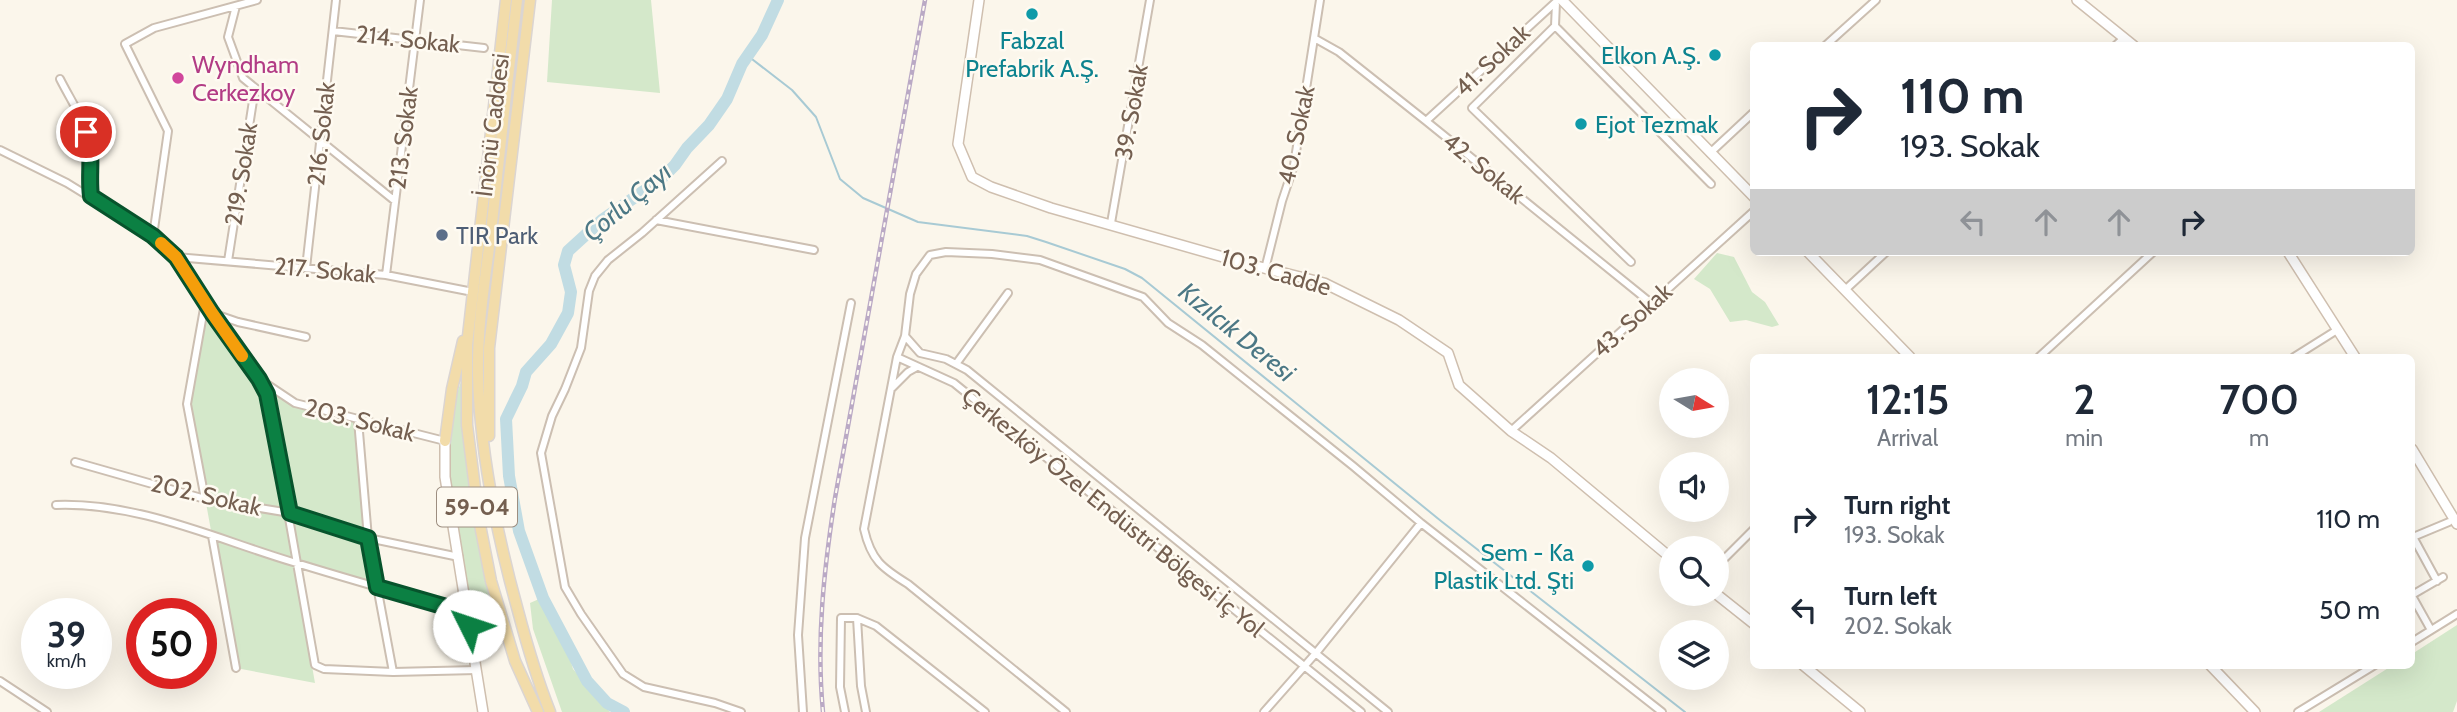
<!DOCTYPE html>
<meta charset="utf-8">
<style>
body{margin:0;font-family:Cabin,sans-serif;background:#f6f6f7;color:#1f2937;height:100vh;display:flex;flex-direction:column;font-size:26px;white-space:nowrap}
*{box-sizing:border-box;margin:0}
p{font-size:23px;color:#747a83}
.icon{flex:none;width:38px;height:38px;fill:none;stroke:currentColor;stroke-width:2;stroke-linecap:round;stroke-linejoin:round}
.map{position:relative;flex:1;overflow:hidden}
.drawer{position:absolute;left:1750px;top:354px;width:665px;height:315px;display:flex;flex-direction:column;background:#fff;border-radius:10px;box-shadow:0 7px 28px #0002}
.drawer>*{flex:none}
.guide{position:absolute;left:1750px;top:42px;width:665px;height:214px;border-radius:10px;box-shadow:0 7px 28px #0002;background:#fff;color:#1f2937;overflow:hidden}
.needle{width:46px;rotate:101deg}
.fabs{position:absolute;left:1659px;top:368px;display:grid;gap:14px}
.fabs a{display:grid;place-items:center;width:70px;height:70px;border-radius:50%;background:#fff;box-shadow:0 7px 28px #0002;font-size:35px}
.speed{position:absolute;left:21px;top:598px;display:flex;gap:14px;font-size:35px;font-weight:700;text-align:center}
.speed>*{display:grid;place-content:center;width:91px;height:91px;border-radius:50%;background:#fff;box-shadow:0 7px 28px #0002;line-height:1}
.speed small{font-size:18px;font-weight:400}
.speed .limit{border:10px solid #d22;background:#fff;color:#111}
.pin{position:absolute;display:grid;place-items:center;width:60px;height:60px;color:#fff;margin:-30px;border:4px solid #fff;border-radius:50%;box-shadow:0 2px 7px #0007}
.me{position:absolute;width:77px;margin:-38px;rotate:311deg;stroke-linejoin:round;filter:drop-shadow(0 0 5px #0008)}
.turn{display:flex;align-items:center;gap:24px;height:147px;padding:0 35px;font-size:32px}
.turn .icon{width:91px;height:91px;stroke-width:2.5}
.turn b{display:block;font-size:49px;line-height:60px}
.lanes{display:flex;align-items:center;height:66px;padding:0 35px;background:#0003;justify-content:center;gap:35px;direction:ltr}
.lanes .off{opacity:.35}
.eta{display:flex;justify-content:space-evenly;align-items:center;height:119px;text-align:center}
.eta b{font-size:42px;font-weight:600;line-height:49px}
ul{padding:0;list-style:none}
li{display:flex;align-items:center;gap:21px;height:91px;padding:0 35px}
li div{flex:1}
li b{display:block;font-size:26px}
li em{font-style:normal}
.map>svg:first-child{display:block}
</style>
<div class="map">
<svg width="2457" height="712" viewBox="0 0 2457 712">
<rect width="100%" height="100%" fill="#fbf6eb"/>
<path fill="#d4e8ca" d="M552,0H651L660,93L547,82Z
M1717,253L1734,257L1752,292L1765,302L1779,325L1772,327L1746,320L1730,322L1710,289L1694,279Z
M205,315L264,394L315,683L236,668L188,404Z
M461,382L470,477L498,617L470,623C458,547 431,457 461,382Z
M273,394L294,406L357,421L378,587L299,566L270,396Z
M539,599L564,637L573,669L610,712H562L533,629L530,603Z
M2457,625V701L2453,712H2319L2393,665H2412V654Z"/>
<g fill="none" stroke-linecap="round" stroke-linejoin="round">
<path stroke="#a8cad4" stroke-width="2" d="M748,56L792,90L816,117L840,179L863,198L918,222L1027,236L1046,242L1125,269L1142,278L1441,521L1685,712"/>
<path stroke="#c1dce3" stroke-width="12" d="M624,712L607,703L587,681L543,598L519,531L509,476L506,419L522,386L526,372L551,344L568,313L571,292L564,265L568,251L602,220L661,179L675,165L687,148L709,125L727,99L742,64L762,35L778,0"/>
<g stroke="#ccbfb2" stroke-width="10">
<path id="street" d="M236,6L228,37L243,78L395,201
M1555,26L1556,2
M333,31L484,48
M1314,38L1339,52L1426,121L1651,303
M1825,46L1876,0
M2115,46L2124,38
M60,79C71,101 89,127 92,151C93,166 89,181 91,196
M1426,121L1558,0
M0,150L67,183L153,236L176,257L212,313L259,379L295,403L445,441
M1710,153L1754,112
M722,161L642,233L608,260L595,276L589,291L581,348L565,389L552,416L541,453L565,587L581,614L623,674L644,687L715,703L741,712
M656,220L814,250
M1111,223L1150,0
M153,236L168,131L125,44L154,28L257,0
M176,257L386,275L473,292
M228,261L255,88
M1631,262L1472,108L1555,26L1711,184
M306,268L336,0
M1265,269L1282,201L1294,165L1320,0
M386,275L420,0
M1845,290L1886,252
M212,313L238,322L306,337
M905,336L920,353L946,359L967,370L1388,712
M897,357L954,383L1361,712
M2039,357L2153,252
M2294,357L2337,330
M956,364L1008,293
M260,381L267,394L315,665L324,669L393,672L477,670
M892,388L908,372L917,367
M358,420L368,538L393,672
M1511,431L1754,211
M75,462L205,499L290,513L368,538L459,557
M205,499L187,404L205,303
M56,505C138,502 216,539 293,562C351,580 409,596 467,613
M212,536L236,668
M1717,566L1754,529
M2437,581L2413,537L2449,522
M2412,595L2443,577
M2412,596L2431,630
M857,618L861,686L866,712
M469,626L503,621
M2412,642L2457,614
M0,681L47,712
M803,712L798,635L805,538L851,303
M845,712L840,687L841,618H857L876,626L985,712
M1066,712L908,584C882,568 871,560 864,529L897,357L905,336L910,294L916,274L930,255L946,252L992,254L1040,260L1143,297L1168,323L1202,345L1353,466L1421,523L1662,712
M1264,712L1316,653L1421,523
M2298,712L2375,665"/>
</g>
<g stroke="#cfbfaf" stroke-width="12">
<path id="secondary" d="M979,0L958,144L972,177L991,187L1051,208L1244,263L1324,283L1399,320L1448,353L1459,385L1511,431L1551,458L1671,558
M1562,0L1754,197
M2077,0L2134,46
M1808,252L1910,357
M2288,252L2355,357
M445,441V477L483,712
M2412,449L2457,524
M1715,593L1754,624
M1803,665L1860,712
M2210,665L2255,712"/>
</g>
<g stroke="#dbd5d2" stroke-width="13">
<path id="primary" d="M506,0L467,345V425L479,520L491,581L515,661L538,712
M517,0C508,77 499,155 491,232C485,280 477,328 478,375C480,454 497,535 518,611C527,645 537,679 550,712
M489,436V348L530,0
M445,441L452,389L463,341"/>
</g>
<use href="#street" stroke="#fff" stroke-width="6"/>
<use href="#secondary" stroke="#fff" stroke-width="9"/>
<use href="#primary" stroke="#f2dcaa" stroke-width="10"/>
<g stroke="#baa9c5" stroke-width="4.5">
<path id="rail" d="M823,712C816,640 824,569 835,498L925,0"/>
</g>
<use href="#rail" stroke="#fefaf1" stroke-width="2" stroke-dasharray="5" stroke-linecap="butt"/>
</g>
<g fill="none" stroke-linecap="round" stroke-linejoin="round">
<g stroke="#07532c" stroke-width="18">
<path id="route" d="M86,132C94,154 88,174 91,196L153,236L176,257L212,313L259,379L267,394L290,513L368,538L377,587L467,613L469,626"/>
</g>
<use href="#route" stroke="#0b8043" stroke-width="12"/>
<path stroke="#f59e0b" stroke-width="12" d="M161,243L176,257L212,313L242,356"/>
</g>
<g fill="#0f9aa8" stroke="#fefaf1" stroke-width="2.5">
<circle cx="1032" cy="14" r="7"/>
<circle cx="1715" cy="55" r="7"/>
<circle cx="1581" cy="124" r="7"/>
<circle cx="1588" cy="566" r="7"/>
</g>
<circle fill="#d1479c" stroke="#fefaf1" stroke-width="2.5" cx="178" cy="78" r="7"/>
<circle fill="#5c6f8a" stroke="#fefaf1" stroke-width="2.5" cx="442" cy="235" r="7"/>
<g text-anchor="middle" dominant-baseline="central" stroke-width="5" stroke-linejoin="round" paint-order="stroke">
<rect fill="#fefaf1" stroke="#9d8e80" stroke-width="2" x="437" y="487.5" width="80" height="39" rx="5"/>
<g font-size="23" font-weight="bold" fill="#745f50">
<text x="477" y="507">59-04</text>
</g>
<g font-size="24" fill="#745f50" stroke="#fefaf1">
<text transform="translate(408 39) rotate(6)">214. Sokak</text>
<text transform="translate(1492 60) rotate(-43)">41. Sokak</text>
<text transform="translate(1131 112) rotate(-80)">39. Sokak</text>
<text transform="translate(492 125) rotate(-83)">İnönü Caddesi</text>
<text transform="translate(321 134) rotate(-84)">216. Sokak</text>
<text transform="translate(1296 135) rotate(-78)">40. Sokak</text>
<text transform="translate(403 138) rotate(-83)">213. Sokak</text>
<text transform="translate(1484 168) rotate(39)">42. Sokak</text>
<text transform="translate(241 174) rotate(-81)">219. Sokak</text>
<text transform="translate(325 270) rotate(5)">217. Sokak</text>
<text transform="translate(1276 272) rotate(16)">103. Cadde</text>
<text transform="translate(1632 320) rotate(-42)">43. Sokak</text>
<text transform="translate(360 420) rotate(14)">203. Sokak</text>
<text transform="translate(206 495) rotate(13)">202. Sokak</text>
<text transform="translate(1113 512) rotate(39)">Çerkezköy Özel Endüstri Bölgesi İç Yol</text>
</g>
<g font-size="24" fill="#0d838f" stroke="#fefaf1" text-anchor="end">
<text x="1032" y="40" text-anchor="middle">Fabzal<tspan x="1032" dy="28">Prefabrik A.Ş.</tspan></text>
<text x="1701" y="55">Elkon A.Ş.</text>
<text x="1595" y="124" text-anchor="start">Ejot Tezmak</text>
<text x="1574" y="552">Sem - Ka<tspan x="1574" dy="28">Plastik Ltd. Şti</tspan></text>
</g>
<g font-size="24" fill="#b23c85" stroke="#fefaf1" text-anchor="start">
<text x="192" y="64">Wyndham<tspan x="192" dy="28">Cerkezkoy</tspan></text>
</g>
<g font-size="24" fill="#4e5e75" stroke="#fefaf1" text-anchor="start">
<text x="456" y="235">TIR Park</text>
</g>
<g font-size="26" font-style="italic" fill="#4c7885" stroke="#fefaf1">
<text transform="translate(627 202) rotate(-40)">Çorlu Çayı</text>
<text transform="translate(1237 332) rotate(39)">Kızılcık Deresi</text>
</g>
</g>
</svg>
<div class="fabs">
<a><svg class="needle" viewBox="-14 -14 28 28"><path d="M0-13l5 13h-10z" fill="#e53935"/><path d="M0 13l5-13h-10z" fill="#747a83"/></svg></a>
<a><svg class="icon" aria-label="sound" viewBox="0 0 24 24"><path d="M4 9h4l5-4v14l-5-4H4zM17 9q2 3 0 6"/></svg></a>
<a><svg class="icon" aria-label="search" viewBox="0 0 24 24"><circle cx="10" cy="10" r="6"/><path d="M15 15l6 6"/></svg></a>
<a><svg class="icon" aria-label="layers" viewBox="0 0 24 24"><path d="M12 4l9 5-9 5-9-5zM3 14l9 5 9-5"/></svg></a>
</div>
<div class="speed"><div>39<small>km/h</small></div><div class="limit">50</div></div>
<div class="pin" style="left:86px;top:132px;background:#d93025"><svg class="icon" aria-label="arrive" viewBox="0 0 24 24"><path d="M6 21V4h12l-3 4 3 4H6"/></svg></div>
<svg class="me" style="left:469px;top:626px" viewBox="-20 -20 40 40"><circle r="19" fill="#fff"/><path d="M0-13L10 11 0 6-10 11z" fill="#0b8043"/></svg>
<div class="guide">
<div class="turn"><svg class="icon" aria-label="right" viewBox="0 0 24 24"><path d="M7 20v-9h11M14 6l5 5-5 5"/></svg><div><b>110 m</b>193. Sokak</div></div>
<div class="lanes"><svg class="icon off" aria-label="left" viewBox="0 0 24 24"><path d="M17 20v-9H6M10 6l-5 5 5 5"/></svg><svg class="icon off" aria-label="ahead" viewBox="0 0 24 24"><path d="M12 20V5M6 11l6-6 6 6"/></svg><svg class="icon off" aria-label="ahead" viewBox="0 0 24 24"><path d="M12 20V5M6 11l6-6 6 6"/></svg><svg class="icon" aria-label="right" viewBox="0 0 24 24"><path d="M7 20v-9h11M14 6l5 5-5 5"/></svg></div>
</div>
<section class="drawer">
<div class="eta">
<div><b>12:15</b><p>Arrival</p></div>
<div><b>2</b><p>min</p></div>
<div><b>700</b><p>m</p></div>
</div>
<ul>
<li><svg class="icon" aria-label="right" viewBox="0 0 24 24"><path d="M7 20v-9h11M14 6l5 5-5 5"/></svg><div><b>Turn right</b><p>193. Sokak</p></div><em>110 m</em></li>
<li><svg class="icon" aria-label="left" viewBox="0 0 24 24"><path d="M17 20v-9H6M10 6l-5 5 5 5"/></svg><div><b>Turn left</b><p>202. Sokak</p></div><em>50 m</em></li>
</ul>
</section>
</div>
